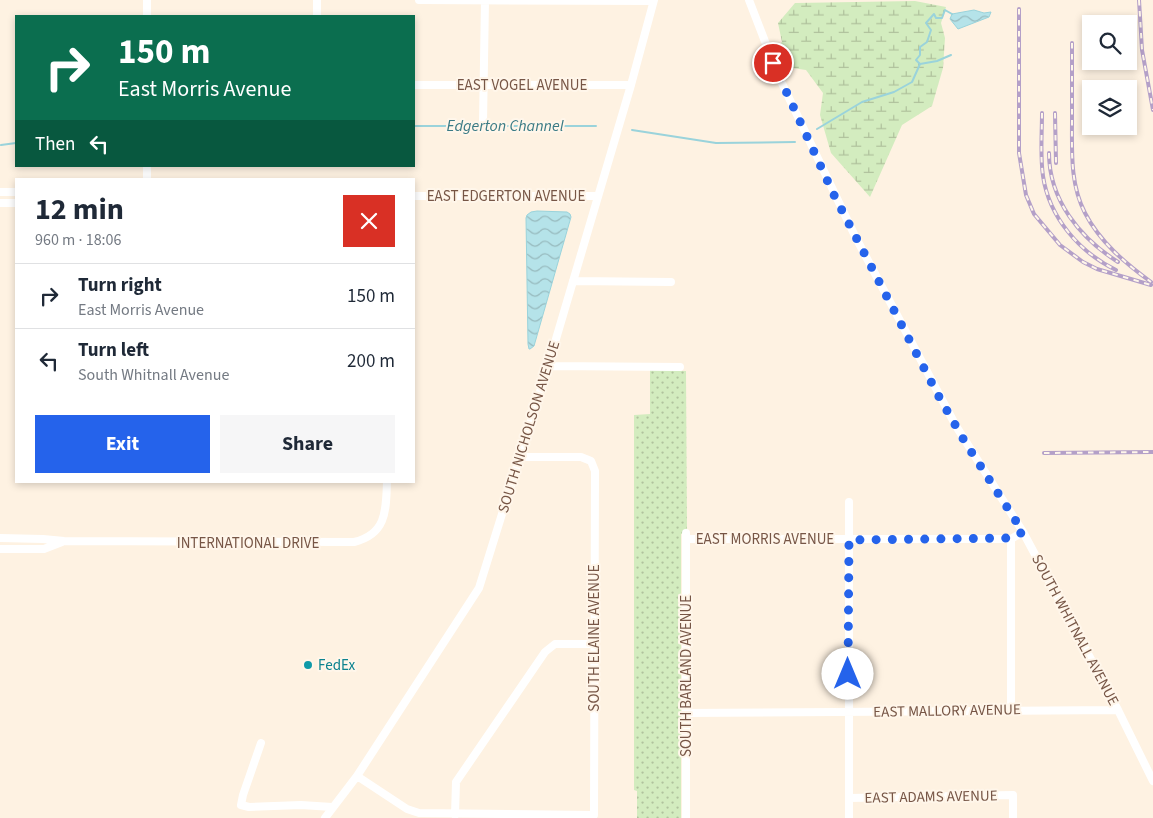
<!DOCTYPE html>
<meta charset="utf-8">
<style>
body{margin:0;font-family:"Source Sans 3",sans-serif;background:#f6f6f7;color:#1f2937;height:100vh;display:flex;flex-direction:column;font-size:19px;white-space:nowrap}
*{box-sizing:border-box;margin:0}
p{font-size:16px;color:#747a83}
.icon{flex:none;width:28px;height:28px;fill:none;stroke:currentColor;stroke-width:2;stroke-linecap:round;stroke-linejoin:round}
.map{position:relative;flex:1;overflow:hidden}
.sheet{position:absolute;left:15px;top:178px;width:400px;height:305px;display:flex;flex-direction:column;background:#fff;border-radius:0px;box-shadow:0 2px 8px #0003}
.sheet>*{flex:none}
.guide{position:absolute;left:15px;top:15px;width:400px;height:152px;border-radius:0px;box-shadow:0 2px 8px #0003;background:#0b6e4f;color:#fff;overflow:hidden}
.tools{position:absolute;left:1082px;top:15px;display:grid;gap:10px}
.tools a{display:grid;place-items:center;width:55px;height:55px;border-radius:0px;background:#fff;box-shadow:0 2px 8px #0003;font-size:25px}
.pin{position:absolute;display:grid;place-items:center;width:42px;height:42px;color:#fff;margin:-21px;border:2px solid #fff;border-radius:50%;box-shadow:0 1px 5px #0007}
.me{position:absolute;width:55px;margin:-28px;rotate:0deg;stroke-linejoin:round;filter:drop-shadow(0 0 4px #0008)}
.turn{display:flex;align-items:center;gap:18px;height:105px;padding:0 20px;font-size:22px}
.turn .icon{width:65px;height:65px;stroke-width:2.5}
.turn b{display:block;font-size:35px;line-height:42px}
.then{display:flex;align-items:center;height:48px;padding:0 20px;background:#0003;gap:10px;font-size:19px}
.round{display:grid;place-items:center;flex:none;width:52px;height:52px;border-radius:0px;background:#f6f6f7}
.overview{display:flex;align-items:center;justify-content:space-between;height:85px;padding:0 20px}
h1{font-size:30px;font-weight:700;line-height:38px}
.button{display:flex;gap:10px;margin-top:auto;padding:10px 20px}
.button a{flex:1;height:58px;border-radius:0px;background:#2563eb;color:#fff;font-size:20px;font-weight:700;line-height:58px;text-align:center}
.button a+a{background:#f6f6f7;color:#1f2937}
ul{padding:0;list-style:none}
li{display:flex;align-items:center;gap:15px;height:65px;padding:0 20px;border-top:1px solid #e0e1e3}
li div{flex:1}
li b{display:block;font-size:19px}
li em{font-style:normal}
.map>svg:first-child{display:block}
</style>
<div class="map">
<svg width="1153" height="818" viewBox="0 0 1153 818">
<defs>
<pattern id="grass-dots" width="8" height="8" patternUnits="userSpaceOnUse" patternTransform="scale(1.25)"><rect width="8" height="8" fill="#d3ecbf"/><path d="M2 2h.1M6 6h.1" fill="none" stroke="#b0c29d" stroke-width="1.8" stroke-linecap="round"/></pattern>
<pattern id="wetland-marsh" width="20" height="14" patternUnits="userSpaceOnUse" patternTransform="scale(1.25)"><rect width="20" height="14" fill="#d3ecbf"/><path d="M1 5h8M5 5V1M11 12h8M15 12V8" fill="none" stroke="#b0c29d"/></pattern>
<pattern id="water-waves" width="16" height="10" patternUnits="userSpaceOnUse" patternTransform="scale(1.25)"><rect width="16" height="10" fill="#b5e3e9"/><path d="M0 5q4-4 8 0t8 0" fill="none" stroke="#98bbbf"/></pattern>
</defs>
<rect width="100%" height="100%" fill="#fef2e2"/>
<path fill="url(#grass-dots)" d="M650,370L686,371L687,533L681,534V818H637V791L634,790V415L650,414Z"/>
<path fill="url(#wetland-marsh)" d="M915,1L946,7L941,23L945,38L943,68L932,106L902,125L870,197L831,153L820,115L823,93L806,70L785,67L776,47L782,42L778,23L795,3Z"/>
<path fill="url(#water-waves)" stroke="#9ad3db" d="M974,10L984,13L991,12L989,17L958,29L950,19L952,14Z
M537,211L567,212L570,214L571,217L534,346L530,349H529L528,344L526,218L527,215L531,212Z"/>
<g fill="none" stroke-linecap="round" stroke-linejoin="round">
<path stroke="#9ad3db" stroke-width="2" d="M920,64L937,61L951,55
M414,126H596
M817,129L862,102L894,92L912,82L920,64L916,60L920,55V47L927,42L931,30L926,23L934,14L936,18H942L945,10L952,14
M632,130L716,143L795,142
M1,145L16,143"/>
<path stroke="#fff" stroke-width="8" d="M147,0V16
M419,0L653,1
M749,0L778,75L855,236L956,426L1023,532L1118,710L1153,781
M317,16V0
M414,85H631
M483,123L485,0
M147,179V166
M0,192H16
M414,196H598
M0,203H16
M573,281L671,282
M548,366L680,367
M849,502V818
M686,533V818
M0,538L43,539L64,541L354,542C387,534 386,510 387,481
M686,539H1011L1023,532
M0,549H44L62,542
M1011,710V539
M686,713L1118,710
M261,743L243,795L241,805L249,807L301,805L332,807
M357,776L407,809L419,813L594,815L595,471L591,461L581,457H521
M849,798L1013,795V818
M455,815L456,782L545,652L555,644H594
M325,818L357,776L479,588L548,366L631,85L654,0"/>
<g stroke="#b4a0c8" stroke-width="4">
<path id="rail" d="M1139,0L1142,50L1153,110
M1019,9V153L1026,195L1034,214L1060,245L1083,262L1097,269L1151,285
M1072,43C1072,69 1072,94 1072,120C1072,152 1070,184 1085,213C1100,242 1125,263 1151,282
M1042,113C1042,134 1040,155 1043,176C1049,217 1079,252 1116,270
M1055,113L1056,163
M1049,153C1049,200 1080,238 1118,262
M1044,453L1153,452"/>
</g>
<use href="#rail" stroke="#fff6ea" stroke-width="2" stroke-dasharray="5.5" stroke-linecap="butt"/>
</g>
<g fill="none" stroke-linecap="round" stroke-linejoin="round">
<path stroke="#2563eb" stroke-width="9" stroke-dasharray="0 16.2" d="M773,63L834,195L938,395L965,442L1023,532L1011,538L849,540L848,674"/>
</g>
<circle fill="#0f9aa8" stroke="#fff6ea" stroke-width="2" cx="308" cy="665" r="5"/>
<g text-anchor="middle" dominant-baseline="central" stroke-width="4" stroke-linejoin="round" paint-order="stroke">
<g font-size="15" fill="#775646" stroke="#fff6ea">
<text x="522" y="85">EAST VOGEL AVENUE</text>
<text x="506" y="196">EAST EDGERTON AVENUE</text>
<text transform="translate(529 427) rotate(-73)">SOUTH NICHOLSON AVENUE</text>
<text x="765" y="539">EAST MORRIS AVENUE</text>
<text x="248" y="543">INTERNATIONAL DRIVE</text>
<text transform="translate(1075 630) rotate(62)">SOUTH WHITNALL AVENUE</text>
<text transform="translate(594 638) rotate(-90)">SOUTH ELAINE AVENUE</text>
<text transform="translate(686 676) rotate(-90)">SOUTH BARLAND AVENUE</text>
<text transform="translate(947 711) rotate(-1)">EAST MALLORY AVENUE</text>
<text transform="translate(931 797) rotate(-1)">EAST ADAMS AVENUE</text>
</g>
<g font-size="15" fill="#0d838f" stroke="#fff6ea" text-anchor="start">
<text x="318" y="665">FedEx</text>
</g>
<g font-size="16" font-style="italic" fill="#3b7b85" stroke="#fff6ea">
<text x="505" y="126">Edgerton Channel</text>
</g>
</g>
</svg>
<div class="tools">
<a><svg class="icon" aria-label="search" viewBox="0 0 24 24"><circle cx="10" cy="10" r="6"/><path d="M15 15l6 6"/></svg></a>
<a><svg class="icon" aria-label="layers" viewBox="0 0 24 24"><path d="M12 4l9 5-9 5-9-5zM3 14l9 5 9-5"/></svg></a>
</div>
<div class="pin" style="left:773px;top:63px;background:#d93025"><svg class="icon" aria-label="arrive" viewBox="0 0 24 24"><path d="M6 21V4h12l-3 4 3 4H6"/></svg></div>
<svg class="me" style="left:848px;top:674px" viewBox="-20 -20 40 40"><circle r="19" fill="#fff"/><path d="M0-13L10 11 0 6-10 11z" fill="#2563eb"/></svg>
<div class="guide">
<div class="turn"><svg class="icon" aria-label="right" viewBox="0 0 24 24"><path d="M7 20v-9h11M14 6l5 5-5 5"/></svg><div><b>150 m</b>East Morris Avenue</div></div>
<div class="then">Then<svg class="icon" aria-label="left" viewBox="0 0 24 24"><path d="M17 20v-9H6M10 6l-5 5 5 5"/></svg></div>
</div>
<section class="sheet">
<div class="overview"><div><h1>12 min</h1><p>960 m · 18:06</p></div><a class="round" style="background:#d93025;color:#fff"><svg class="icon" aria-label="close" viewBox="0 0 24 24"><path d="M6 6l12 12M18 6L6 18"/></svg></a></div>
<ul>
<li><svg class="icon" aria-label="right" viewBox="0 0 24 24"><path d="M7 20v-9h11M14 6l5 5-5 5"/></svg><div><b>Turn right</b><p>East Morris Avenue</p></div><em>150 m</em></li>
<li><svg class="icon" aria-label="left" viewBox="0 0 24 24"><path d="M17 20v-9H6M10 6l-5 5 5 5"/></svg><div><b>Turn left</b><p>South Whitnall Avenue</p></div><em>200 m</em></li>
</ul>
<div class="button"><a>Exit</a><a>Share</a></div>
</section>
</div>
